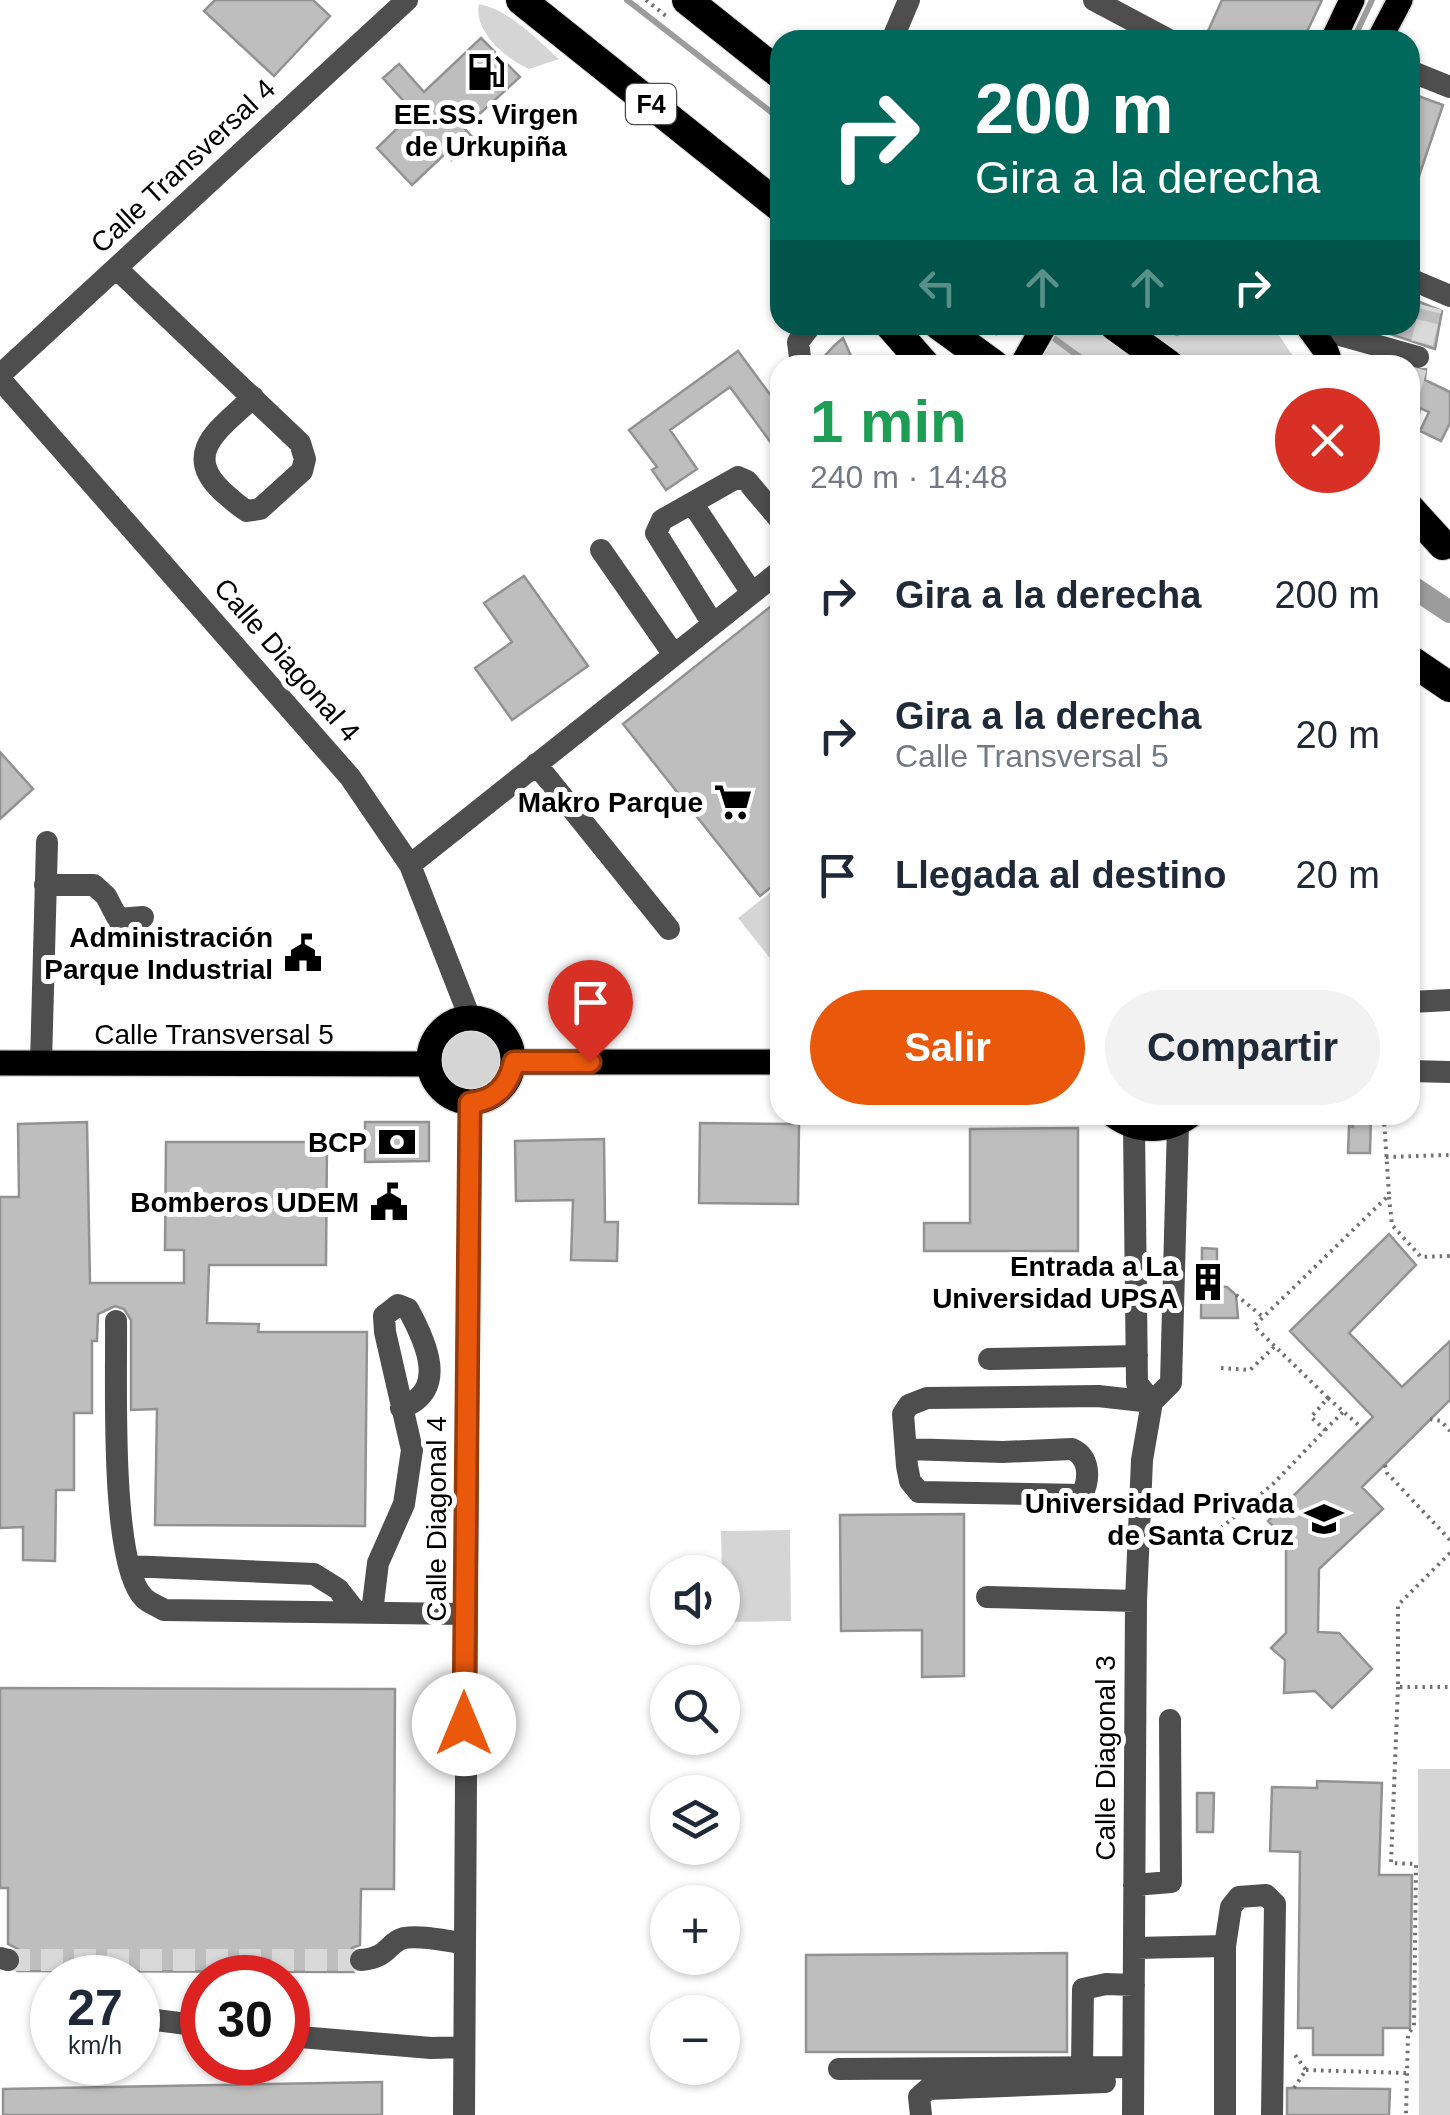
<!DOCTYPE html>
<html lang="es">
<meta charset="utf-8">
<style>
body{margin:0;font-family:Helvetica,sans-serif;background:#f2f2f3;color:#1f2937;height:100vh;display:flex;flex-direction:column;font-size:38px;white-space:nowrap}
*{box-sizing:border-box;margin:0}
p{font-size:32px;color:#747a83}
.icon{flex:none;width:55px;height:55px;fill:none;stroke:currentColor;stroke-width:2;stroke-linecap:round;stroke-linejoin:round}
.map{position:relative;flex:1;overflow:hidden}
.side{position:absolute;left:770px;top:355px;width:650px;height:770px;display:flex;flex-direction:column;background:#fff;border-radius:30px;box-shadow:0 2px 8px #0004}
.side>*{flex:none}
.top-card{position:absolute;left:770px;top:30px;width:650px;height:305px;border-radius:30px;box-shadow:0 2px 8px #0004;background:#00695c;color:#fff;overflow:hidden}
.controls{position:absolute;left:650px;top:1555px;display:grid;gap:20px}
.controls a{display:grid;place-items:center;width:90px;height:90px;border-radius:50%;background:#fff;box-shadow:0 2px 8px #0004;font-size:50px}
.speed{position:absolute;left:30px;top:1955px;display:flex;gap:20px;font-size:50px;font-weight:700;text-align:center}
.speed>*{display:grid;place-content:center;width:130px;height:130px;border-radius:50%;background:#fff;box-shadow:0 2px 8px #0004;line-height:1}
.speed small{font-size:25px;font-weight:400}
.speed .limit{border:15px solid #d22;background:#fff;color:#111}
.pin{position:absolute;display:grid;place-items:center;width:85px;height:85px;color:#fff;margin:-102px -42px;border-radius:50% 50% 50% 0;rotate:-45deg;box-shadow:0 0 10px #0007}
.pin .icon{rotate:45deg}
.me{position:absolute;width:110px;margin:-55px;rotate:0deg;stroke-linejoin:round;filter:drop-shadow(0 0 8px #0008)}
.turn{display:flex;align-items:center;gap:35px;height:210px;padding:0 40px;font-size:45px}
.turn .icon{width:130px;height:130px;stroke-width:2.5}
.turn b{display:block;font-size:70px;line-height:85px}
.lanes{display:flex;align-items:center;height:95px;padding:0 40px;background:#0003;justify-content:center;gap:50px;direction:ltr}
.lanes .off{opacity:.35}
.round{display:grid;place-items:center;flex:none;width:105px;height:105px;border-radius:52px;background:#f2f2f3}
.overview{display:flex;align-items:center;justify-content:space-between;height:170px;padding:0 40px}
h1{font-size:60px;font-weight:600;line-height:75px;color:#1e9e55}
.primary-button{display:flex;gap:20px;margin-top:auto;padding:20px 40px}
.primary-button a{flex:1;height:115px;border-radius:60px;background:#ea580c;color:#fff;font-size:40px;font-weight:600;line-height:115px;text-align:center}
.primary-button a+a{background:#f2f2f3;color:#1f2937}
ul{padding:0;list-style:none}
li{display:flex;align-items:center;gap:30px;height:140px;padding:0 40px}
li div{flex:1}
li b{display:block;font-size:38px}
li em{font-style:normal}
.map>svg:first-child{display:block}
</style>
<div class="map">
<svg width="1450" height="2115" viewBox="0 0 1450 2115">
<rect width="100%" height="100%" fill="#fff"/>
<path fill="#d5d5d5" d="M479,4C510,10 536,39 559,59L529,69C506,59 473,31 479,4Z
M1068,325H1092L1148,365H1037L1051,337Z
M1134,325H1272L1299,365H1191Z
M780,885V971L738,918Z
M442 1060a31 31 0 1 1 62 0a31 31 0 1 1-62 0Z
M790,1530L791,1621L723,1622L721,1531Z
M1418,1769H1450V2115H1419Z"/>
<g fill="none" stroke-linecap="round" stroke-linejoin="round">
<path stroke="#9c9c9c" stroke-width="6" d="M627,0L780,119
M1353,40L1372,0
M1177,333L1188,325
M1055,339L1081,358L1098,365"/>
<path stroke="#9c9c9c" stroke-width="22" d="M1414,588L1450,612"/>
</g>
<path fill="#bebebe" stroke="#929292" stroke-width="2.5" d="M215,0H313L330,16L274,76L204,11Z
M1222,0H1322L1303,40H1204Z
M481,38L520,77L464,128L475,140L452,160L447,152L412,185L377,148L411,115L405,108L408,106L383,78L399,64L424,92Z
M1410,93L1443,105L1413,194H1410Z
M1410,298L1442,311L1435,349L1390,334L1391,325H1410Z
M843,338L855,365H816L835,345Z
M738,351L780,408V455L730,387L670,430L697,469L666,490L652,470L657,467L629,430Z
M1426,369L1425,380L1450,392V423L1441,441L1420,431L1429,412L1420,408L1419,414L1410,413V370Z
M524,576L588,666L512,720L475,668L512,642L484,603Z
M780,599V880L760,896L623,724Z
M0,752L33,789L0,819Z
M1353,1115H1371L1370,1153H1348L1349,1126L1353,1127Z
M87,1122L90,1283H184V1250H165L166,1142H327L326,1265H209L207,1323L259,1324L258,1332H367L365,1526L155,1525L157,1409L131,1410V1320L124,1309L115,1306L98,1314L97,1341H92V1413H74V1490H56L55,1561L23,1560V1527L0,1528V1197H19L18,1124Z
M365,1122H429V1161L365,1162Z
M700,1123L799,1124L798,1204L699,1203Z
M1078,1128V1251H924V1223H970V1129Z
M604,1139L605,1222H618L617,1261L571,1260L573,1200L516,1201L515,1141Z
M1389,1234L1416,1265L1349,1333L1402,1387L1450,1341V1400L1362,1487L1383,1509L1319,1569L1318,1632L1339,1633L1372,1669L1332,1708L1315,1691L1284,1693L1285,1660L1271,1648L1286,1633V1540L1268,1521L1373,1417L1290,1331Z
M1202,1248L1217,1249V1286L1227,1287L1236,1295L1238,1318H1201Z
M964,1514V1676L922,1677V1630L841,1631L840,1515Z
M0,1688L395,1689L394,1889H361L360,1945L352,1948L347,1956L346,1963L353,1972L18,1971L22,1965V1955L18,1949L8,1944V1888H0Z
M1317,1781L1382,1783L1379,1875H1412L1410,2028H1383V2055H1313V2028H1298L1300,1852L1270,1851L1272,1787L1317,1788Z
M1197,1793H1214L1213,1832H1197Z
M1067,1953V2052H806V1955Z
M382,2082V2115H3V2089Z
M1287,2088L1390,2089L1389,2115H1287Z"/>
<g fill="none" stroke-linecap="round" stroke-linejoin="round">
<path stroke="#d9d9d9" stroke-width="22" stroke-dasharray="22 11" stroke-linecap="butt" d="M1422,343L1431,307
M1410,389L1416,367
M8,1960H361"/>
<g stroke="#dbdbdb" stroke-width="28">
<path id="major" d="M1333,40L1352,0
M1379,40L1400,0
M1307,325L1326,351L1331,365
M1022,365L1045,325
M429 1060a42 42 0 1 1 84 0a42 42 0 1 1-84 0Z
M514,1062H780
M0,1063L428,1064
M1113,1115C1138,1133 1166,1133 1191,1115"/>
</g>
<g stroke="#dbdbdb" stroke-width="32">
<path id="highway" d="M521,0L780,207
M687,0L780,74
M890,325L925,365
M939,325L994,365
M1114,325L1169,365
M1410,509L1443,545
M1410,660L1450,687"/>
</g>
<path stroke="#707070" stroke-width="4" stroke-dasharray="2.5 5" stroke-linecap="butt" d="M646,0L666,16
M995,334L1015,325
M1386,1157L1450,1155
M1389,1197L1392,1225L1421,1257L1450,1256
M1236,1295L1263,1317
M1221,1368L1250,1370L1275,1346
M1328,1398L1362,1428
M1430,1419L1441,1421L1450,1431
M1325,1430L1343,1412
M1385,1465L1387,1473L1450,1540
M1221,1528L1273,1484L1325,1430L1311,1417L1328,1398L1254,1326L1389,1195L1384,1120
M1450,1553L1398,1605V1687H1450
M1398,1687L1391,1863L1416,1864L1414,2026L1408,2034L1406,2115
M1306,2070L1406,2073
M1294,2088L1306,2070L1295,2055"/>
<path stroke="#4e4e4e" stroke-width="22" d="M1094,0L1169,40
M892,40L909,0
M1410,71L1450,87
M116,268L300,443L305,459L302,471L260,509L247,511C237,505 230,498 222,491C180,451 223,427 253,397
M1410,279L1450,296
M1322,330L1418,357
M801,365L798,342L811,325
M0,375L407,0
M0,379L350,777L410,865L470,1018
M692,503L738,477L747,481L780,520
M601,550L674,655
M713,624L656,533L662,520L692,503L752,593
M536,764L669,929
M410,865L780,571
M45,885H94L106,896L118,919L143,917
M1411,1002L1450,1000
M41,1063L47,842
M1410,1071L1450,1072
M1134,1127L1137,1383L1152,1402
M116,1321C117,1374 109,1564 144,1598C149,1603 158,1606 164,1610L465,1614
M989,1359L1137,1356
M906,1449L1003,1452L1072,1449C1090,1457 1090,1479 1082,1495L919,1492L910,1481L907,1466L903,1414L909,1405L927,1398L1098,1396L1152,1402
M129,1566L314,1574L338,1589L356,1612
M987,1597L1136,1601
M372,1612L378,1563L404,1504L412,1450L385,1332L384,1316L398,1305L408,1309C426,1342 449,1391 401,1408
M1134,1885L1171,1882L1170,1720
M1135,1948L1225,1946L1231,1907L1239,1897L1266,1895L1275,1904L1272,2115
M0,1958L8,1960
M361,1960C391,1957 387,1942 404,1938C422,1935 446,1941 463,1943
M148,2019L202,2026
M288,2036L431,2048L464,2047
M1082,2067L1083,1989L1106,1984L1134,1985
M839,2069L1133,2067
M464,2115L470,1103
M921,2115L919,2097L928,2089L1105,2082
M1133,2115L1136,1601L1142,1460L1152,1402L1171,1383L1178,1124
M1225,2115V1946"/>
<use href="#major" stroke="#000" stroke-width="25"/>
<use href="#highway" stroke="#000" stroke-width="30"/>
</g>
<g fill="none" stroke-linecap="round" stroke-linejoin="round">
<g stroke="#983908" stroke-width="25">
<path id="route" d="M464,1724L470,1103C495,1100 508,1087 514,1062H590"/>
</g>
<use href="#route" stroke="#ea580c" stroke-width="18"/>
</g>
<defs>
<g id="fuel-bare" transform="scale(3)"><path d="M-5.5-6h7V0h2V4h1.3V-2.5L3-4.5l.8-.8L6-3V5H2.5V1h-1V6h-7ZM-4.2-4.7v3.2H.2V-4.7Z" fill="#000" stroke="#fff" stroke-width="2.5" paint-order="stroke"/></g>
<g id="supermarket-bare" transform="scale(3)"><path d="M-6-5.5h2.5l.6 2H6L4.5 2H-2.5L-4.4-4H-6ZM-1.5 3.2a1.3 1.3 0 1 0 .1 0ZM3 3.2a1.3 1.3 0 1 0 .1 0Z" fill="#000" stroke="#fff" stroke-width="2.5" paint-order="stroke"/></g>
<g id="civic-bare" transform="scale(3)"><path d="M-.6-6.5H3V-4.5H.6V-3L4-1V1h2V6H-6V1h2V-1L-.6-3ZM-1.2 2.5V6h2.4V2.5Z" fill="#000" stroke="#fff" stroke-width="2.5" paint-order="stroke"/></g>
<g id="bank-bare" transform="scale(3)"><path d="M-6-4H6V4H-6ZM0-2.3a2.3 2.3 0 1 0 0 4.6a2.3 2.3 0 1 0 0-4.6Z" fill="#000" stroke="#fff" stroke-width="2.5" paint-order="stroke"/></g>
<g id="building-bare" transform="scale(3)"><path d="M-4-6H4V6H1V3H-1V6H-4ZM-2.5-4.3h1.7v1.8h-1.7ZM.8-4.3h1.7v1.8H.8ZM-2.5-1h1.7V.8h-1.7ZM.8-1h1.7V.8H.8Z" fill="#000" stroke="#fff" stroke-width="2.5" paint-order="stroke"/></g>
<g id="university-bare" transform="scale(3)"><path d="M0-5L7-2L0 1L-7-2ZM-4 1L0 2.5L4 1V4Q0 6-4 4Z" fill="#000" stroke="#fff" stroke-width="2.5" paint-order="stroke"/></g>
</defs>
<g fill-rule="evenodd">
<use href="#fuel-bare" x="486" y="72"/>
<use href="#supermarket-bare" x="733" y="802"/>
<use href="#civic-bare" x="303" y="953"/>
<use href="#bank-bare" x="397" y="1142"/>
<use href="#civic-bare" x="389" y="1202"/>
<use href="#building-bare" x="1208" y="1282"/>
<use href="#university-bare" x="1324" y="1519"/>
</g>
<g text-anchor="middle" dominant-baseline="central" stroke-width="10" stroke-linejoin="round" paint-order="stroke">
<rect fill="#fff" stroke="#4c4c4c" stroke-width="2.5" x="626" y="84" width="50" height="40" rx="8"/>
<g font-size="25" font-weight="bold" fill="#000">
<text x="651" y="104">F4</text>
</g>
<g font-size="28" font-weight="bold" fill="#000" stroke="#fff" text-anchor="end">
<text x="486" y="114" text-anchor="middle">EE.SS. Virgen<tspan x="486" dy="32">de Urkupiña</tspan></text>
<text x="703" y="802">Makro Parque</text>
<text x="273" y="937">Administración<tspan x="273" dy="32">Parque Industrial</tspan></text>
<text x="367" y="1142">BCP</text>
<text x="359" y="1202">Bomberos UDEM</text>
<text x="1178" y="1266">Entrada a La<tspan x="1178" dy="32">Universidad UPSA</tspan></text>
<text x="1294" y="1503">Universidad Privada<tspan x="1294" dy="32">de Santa Cruz</tspan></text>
</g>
<g font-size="28" fill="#000" stroke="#fff">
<text transform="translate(183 166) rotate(-43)">Calle Transversal 4</text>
<text transform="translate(287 660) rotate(49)">Calle Diagonal 4</text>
<text x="214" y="1034">Calle Transversal 5</text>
<text transform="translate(436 1519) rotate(-90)">Calle Diagonal 4</text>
<text transform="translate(1105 1758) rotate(-90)">Calle Diagonal 3</text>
</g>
</g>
</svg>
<div class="controls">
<a><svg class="icon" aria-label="sound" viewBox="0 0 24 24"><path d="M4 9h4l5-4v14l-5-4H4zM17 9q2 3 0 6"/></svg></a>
<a><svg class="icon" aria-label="search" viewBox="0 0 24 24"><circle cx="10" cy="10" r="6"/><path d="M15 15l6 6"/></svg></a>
<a><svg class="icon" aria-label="layers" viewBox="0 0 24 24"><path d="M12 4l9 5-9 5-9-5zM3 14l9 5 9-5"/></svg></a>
<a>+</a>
<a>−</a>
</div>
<div class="speed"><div>27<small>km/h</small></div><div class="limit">30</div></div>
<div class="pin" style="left:590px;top:1062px;background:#d93025"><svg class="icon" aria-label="arrive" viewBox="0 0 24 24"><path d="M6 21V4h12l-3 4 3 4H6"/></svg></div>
<svg class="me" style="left:464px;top:1724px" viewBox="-20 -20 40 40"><circle r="19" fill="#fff"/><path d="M0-13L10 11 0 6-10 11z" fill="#ea580c"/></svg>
<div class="top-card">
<div class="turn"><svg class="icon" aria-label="right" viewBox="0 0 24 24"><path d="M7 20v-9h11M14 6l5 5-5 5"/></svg><div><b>200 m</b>Gira a la derecha</div></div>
<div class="lanes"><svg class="icon off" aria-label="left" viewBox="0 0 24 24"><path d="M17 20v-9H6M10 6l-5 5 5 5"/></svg><svg class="icon off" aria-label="ahead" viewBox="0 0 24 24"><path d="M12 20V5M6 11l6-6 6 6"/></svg><svg class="icon off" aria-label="ahead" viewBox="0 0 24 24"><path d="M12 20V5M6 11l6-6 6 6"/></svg><svg class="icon" aria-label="right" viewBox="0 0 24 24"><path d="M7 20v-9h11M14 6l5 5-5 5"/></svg></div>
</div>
<section class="side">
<div class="overview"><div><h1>1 min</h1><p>240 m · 14:48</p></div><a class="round" style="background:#d93025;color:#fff"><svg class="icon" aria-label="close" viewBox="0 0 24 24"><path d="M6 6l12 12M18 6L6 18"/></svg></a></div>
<ul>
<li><svg class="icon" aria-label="right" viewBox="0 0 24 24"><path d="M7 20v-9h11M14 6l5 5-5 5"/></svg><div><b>Gira a la derecha</b></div><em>200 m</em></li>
<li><svg class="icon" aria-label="right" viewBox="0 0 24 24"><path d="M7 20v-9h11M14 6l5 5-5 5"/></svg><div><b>Gira a la derecha</b><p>Calle Transversal 5</p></div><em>20 m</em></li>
<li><svg class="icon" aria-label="arrive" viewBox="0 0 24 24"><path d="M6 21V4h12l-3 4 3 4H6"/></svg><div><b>Llegada al destino</b></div><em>20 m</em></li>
</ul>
<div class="primary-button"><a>Salir</a><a>Compartir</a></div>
</section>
</div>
